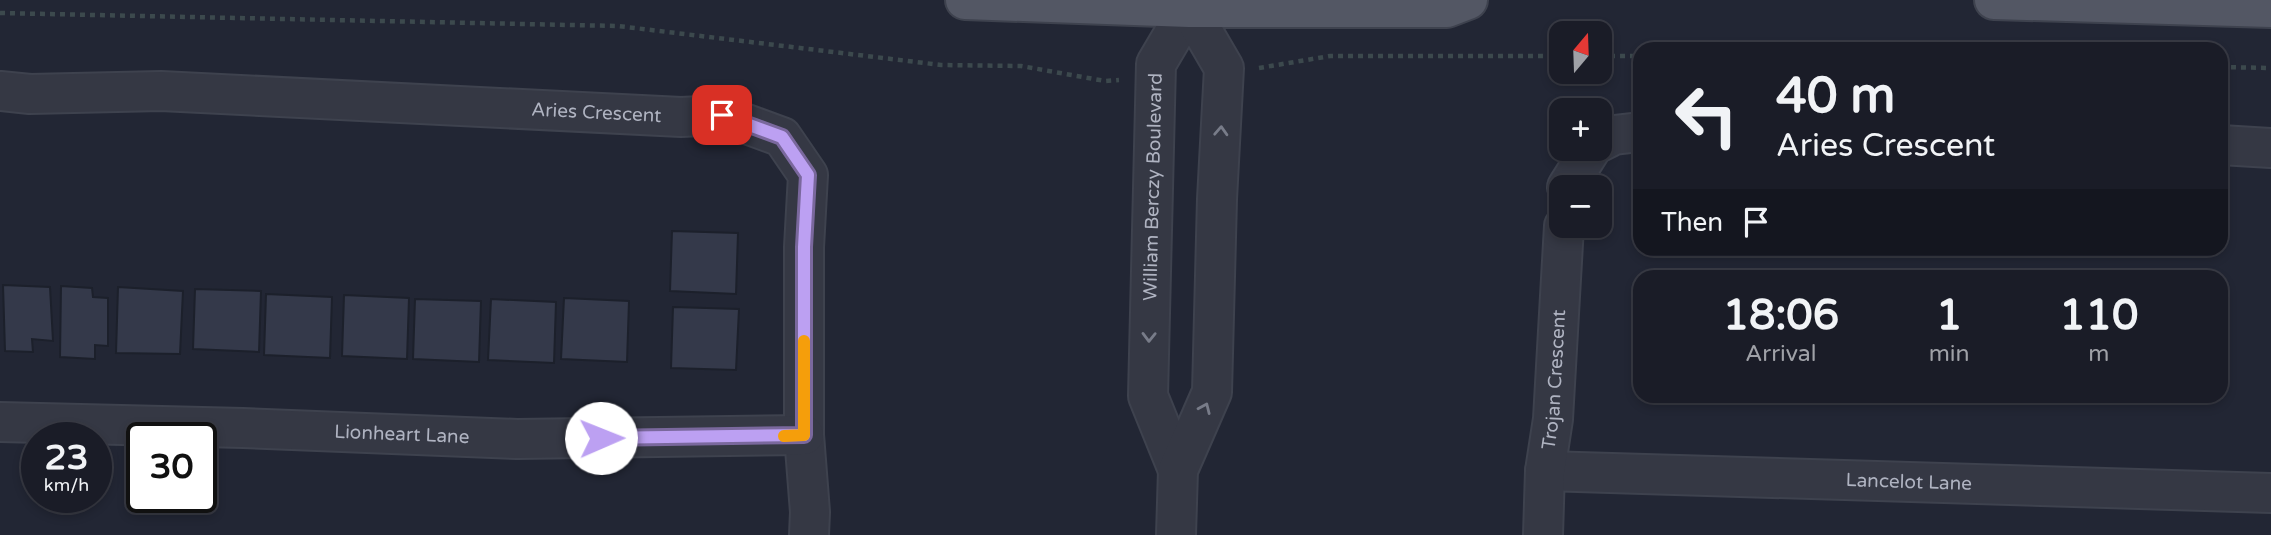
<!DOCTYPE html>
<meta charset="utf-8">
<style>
body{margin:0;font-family:"Varela Round",sans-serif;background:#272933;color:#f1f3f6;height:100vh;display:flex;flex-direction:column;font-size:26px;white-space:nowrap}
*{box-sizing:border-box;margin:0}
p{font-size:23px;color:#9fa1a7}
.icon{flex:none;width:38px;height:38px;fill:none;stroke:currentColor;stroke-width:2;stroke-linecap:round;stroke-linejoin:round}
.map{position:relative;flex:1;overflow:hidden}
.drawer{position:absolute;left:1633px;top:270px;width:595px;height:133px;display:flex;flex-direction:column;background:#1a1c27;border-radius:21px;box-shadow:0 4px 10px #0003,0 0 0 2px #383a44}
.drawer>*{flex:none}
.hud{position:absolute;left:1633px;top:42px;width:595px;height:214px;border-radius:21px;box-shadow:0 4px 10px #0003,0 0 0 2px #383a44;background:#1a1c27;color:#f1f3f6;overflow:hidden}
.needle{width:46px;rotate:19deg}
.fabs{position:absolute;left:1549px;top:21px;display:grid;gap:14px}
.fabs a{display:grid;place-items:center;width:63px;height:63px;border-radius:14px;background:#1a1c27;box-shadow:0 4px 10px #0003,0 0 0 2px #383a44;font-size:35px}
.speed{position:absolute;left:21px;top:422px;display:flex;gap:14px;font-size:35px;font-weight:700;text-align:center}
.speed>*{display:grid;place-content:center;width:91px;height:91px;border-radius:50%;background:#1a1c27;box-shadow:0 4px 10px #0003,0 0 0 2px #383a44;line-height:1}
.speed small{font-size:18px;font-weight:400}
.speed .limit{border:4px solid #111;border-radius:10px;background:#fff;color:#111}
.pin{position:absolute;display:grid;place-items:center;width:60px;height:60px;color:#fff;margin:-30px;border-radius:14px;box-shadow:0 4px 10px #0006}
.me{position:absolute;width:77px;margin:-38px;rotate:89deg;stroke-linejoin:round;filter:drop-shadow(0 0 5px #0008)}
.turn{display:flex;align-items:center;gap:24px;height:147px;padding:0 28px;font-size:32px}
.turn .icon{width:91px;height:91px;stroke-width:2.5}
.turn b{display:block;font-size:49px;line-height:60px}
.then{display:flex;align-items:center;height:66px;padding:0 28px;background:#0003;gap:14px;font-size:26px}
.eta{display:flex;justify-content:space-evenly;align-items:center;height:119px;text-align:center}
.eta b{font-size:42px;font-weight:800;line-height:49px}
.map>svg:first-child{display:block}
</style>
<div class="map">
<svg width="2271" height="535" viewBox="0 0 2271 535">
<rect width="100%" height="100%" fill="#222634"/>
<path fill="#34394a" stroke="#1c202b" stroke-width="2" d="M672,231L738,233L736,294L670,291Z
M3,285L50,287L53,341L32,339L33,352L5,351Z
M61,286L92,288L93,297L108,298V346L95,345V359L60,357Z
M118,287L183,291L180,354L116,353Z
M195,289L261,291L259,352L193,349Z
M266,294L332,297L330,358L264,355Z
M344,295L409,298L407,359L342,356Z
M564,298L629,301L627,362L561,359Z
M415,299L481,301L479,362L413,359Z
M491,299L556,302L554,363L488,360Z
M673,307L739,309L736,370L671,368Z"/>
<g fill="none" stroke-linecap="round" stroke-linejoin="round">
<g stroke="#3e424e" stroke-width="42">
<g id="minor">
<path id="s1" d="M0,91L30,94L161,91L681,117L722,115L782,137L808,175L804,247V435L810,512L809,535"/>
<path d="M1600,142L1614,135L1640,132"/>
<path d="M2221,145L2271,148"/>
<path d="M1567,187L1591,149"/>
<path id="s2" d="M0,422L243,428L517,439L804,435"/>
<path id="s3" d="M1178,470L1148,396L1156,64L1189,8V0"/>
<path id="s4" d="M1545,471L2271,493"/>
<path d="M1176,535L1178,470L1212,392L1217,199L1224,68L1189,8"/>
<path id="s5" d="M1543,535L1545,471L1553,419L1564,226"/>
</g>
</g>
<g stroke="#3e424e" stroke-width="42">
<path id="major" d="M965,0L1189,8H1447L1468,0
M1994,0L2271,8"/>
</g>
<path stroke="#3c494d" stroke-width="4.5" stroke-dasharray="5 5" stroke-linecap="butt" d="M0,13L618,26L941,65L1021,66L1105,81L1119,80
M1600,56H1640
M2221,67L2271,68
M1259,68L1330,56H1561"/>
<use href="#minor" stroke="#353844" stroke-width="38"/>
<use href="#major" stroke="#535764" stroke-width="38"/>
</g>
<defs><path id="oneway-chevron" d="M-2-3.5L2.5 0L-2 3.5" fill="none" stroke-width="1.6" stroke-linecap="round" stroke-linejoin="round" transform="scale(1.75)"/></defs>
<g stroke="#787c89">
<use href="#oneway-chevron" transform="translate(1221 131) rotate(-87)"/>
<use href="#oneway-chevron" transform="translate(1149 337) rotate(91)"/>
<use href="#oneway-chevron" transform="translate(1205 408) rotate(-66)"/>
</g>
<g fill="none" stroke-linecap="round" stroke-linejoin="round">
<g stroke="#7a689d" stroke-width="18">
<path id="route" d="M601,438L804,435V247L808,175L782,137L722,115"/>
</g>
<use href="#route" stroke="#bca0f2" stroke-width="12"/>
<path stroke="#f59e0b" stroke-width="12" d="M784,436L804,435V341"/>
</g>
<g text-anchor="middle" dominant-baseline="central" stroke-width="7" stroke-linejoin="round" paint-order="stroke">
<g font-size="19" fill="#afb3c1" stroke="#1a1e29">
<text stroke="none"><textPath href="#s1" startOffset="597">Aries Crescent</textPath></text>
<text stroke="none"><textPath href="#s3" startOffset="289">William Berczy Boulevard</textPath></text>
<text stroke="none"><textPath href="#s5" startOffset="156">Trojan Crescent</textPath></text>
<text stroke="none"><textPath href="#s2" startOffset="402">Lionheart Lane</textPath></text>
<text stroke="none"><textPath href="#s4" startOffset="364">Lancelot Lane</textPath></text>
</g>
</g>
</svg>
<div class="fabs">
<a><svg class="needle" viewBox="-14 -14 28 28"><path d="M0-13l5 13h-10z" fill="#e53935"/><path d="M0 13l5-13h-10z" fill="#9fa1a7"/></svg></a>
<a>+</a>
<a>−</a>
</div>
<div class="speed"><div>23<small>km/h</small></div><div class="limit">30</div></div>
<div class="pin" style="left:722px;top:115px;background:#d93025"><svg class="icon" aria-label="arrive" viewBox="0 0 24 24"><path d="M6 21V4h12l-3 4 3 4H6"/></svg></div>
<svg class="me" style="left:601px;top:438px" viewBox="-20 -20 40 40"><circle r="19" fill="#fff"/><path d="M0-13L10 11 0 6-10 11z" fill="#bca0f2"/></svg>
<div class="hud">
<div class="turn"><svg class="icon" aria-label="left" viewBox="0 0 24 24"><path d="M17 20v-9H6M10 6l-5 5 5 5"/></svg><div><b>40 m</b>Aries Crescent</div></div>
<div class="then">Then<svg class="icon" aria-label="arrive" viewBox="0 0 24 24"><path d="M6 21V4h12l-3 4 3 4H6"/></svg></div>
</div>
<section class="drawer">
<div class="eta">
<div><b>18:06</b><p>Arrival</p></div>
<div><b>1</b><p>min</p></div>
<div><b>110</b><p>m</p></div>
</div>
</section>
</div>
